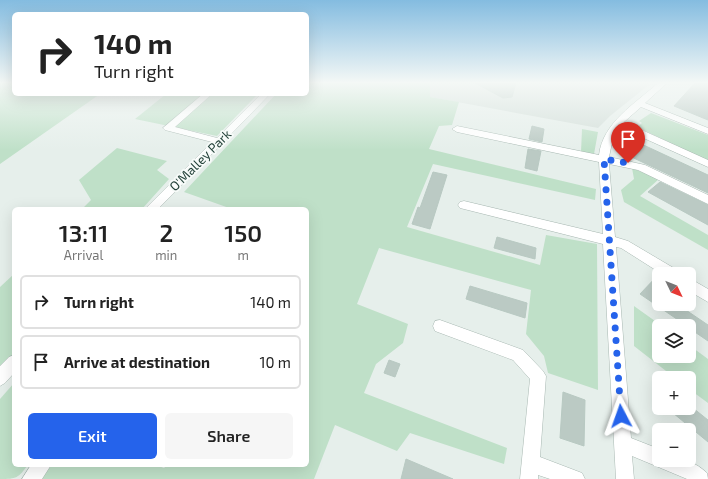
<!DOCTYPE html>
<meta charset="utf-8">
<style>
body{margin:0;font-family:"Exo 2",sans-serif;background:#f6f6f6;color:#222;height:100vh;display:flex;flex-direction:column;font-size:15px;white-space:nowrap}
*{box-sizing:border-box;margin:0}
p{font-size:13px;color:#767676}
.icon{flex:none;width:22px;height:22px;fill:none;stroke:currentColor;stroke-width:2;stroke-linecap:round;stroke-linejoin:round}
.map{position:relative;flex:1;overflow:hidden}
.drawer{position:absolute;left:12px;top:207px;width:297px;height:260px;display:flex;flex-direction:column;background:#fff;border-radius:6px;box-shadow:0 4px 16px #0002}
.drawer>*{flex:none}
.guide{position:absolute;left:12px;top:12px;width:297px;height:84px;border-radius:6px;box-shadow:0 4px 16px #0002;background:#fff;color:#222;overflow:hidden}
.needle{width:26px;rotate:133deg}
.buttons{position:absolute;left:652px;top:267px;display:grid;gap:8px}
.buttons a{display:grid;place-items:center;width:44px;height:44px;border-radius:6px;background:#fff;box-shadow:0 4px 16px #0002;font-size:20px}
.pin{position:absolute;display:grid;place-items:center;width:34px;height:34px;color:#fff;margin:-41px -17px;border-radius:50% 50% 50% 0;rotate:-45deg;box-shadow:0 0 4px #0007}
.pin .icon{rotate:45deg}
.me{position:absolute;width:44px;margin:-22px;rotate:356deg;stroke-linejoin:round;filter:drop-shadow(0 0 3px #0008)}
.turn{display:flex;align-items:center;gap:14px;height:84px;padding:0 16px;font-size:18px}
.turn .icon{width:52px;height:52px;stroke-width:2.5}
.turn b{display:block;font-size:28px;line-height:34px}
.eta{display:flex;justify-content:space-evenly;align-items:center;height:68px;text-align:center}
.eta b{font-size:24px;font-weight:600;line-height:28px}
.button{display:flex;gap:8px;margin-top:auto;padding:8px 16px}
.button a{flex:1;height:46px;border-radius:6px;background:#2563eb;color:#fff;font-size:16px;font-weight:600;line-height:46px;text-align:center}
.button a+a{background:#f6f6f6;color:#222}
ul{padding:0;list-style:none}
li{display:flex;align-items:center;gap:12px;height:54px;margin:0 8px 6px;padding:0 8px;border:2px solid #e0e0e0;border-radius:6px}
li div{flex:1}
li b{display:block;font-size:15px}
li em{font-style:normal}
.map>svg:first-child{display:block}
</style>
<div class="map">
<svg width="708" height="479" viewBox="0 0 708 479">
<rect width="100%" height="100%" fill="#e6efeb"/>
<path fill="#d4dfda" d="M430,83H649L650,84L610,116L598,128L430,97Z"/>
<path fill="#bfe0c8" d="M0,83H14V94H100L0,164Z
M307,83H430V97L459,102L452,125L439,126L429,149L596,189L595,200L433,164L407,227L540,265L546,235L597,244L598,390L548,373L544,356L526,334L531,290L379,248L357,304L408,324L403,343L376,364L364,393L507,448L504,464L410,433L397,451L335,425L314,479H40L49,465H156L164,468L167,465H307V209H232L184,192L276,94H307Z
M166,94H258L217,136L135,119Z
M651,113L708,135V161L637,127L642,123L639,121Z
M582,129L598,132L594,154L581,152Z
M117,148L167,161L157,170L169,179L142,209H82L91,200L79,180Z
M632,168L659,179L640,196L708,235V250L624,202L621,190L634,179Z
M14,274V354L0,369V287Z
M634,306L662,326H659V356H689V345L708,359V403L689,389V378H675L634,346Z
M14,383V465H28C18,478 17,479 0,479V399Z"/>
<path fill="#bbcac4" stroke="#b8c9c2" d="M475,83H516L512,97L503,98Z
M695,83H708V120L674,106Z
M532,126L544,129L542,142L529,139Z
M637,142L708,175V193L623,153Z
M528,149L541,151L537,171L525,168Z
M433,172L447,175L430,229L412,224L418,207L420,208Z
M660,182L708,205V225L648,192Z
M497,237L536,248L535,259L494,248Z
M659,274V304H677L708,325V341L689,328V326H687L640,294Z
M470,286L527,303L525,318L466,299Z
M389,360L400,364L395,377L384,373Z
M563,392L585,400L584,446L560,438Z
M667,408H693L708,420V442Z
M406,459L453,479H401Z"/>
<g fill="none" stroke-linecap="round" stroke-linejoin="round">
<g stroke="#a8b8b2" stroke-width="1">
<path id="street" d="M658,83H667L645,103L708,128V134L641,107L624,122L708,160V167L619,127L613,138L609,157L645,165L708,195V204L638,170L609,164L615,237L628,241L677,270L678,274H662L621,248L616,247L631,438L659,449V460C680,460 691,458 707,473L708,479H687L632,456L634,479H616L603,244L464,209L460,208L458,205L460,202L464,201L603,234L599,162L457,132L452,129L457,126L599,155C603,122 635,104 658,83Z
M203,94H212L175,127L217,138L261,94H270L158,209H145L212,142L165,130L163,128Z
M689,278L708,289V302L689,291Z
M440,320L523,350L543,371L546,376L540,457L582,473L585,479H550L538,475V479H520L530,379L513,360L435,331L433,326L435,321Z
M14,355V373L5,383L0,386V366L9,357Z
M31,465H51L42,479H22Z"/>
</g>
<use href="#street" fill="#fff" fill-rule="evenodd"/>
</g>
<linearGradient id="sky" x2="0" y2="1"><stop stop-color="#84bce0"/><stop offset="0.55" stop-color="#f4f8f6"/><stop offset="1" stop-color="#f4f8f6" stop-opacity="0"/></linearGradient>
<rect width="708" height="150" fill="url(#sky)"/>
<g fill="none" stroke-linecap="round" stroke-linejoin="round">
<path stroke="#2563eb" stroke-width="7" stroke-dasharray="0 12.6" d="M621,416L604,159L628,163"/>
</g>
<g text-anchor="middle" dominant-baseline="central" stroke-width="3.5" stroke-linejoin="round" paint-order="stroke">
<g font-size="13" fill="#24423a" stroke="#f7fbf9">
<text transform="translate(200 160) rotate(-45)">O'Malley Park</text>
</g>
</g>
</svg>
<div class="buttons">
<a><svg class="needle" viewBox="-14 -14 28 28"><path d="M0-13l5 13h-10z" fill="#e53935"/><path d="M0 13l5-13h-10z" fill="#767676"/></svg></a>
<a><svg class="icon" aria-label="layers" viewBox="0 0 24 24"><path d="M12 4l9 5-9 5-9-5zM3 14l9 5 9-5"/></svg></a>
<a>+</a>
<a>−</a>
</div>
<div class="pin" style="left:628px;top:163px;background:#d93025"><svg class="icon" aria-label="arrive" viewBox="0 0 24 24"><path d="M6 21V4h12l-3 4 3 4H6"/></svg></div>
<svg class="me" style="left:621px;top:416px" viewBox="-20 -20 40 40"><path d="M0-17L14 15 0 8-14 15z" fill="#2563eb" stroke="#fff" stroke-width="4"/></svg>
<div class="guide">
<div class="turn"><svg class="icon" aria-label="right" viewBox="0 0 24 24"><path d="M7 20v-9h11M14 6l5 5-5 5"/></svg><div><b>140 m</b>Turn right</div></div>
</div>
<section class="drawer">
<div class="eta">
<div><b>13:11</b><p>Arrival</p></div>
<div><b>2</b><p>min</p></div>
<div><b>150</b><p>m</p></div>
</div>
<ul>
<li><svg class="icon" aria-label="right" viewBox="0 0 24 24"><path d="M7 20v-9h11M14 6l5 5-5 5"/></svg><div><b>Turn right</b></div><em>140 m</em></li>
<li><svg class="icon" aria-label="arrive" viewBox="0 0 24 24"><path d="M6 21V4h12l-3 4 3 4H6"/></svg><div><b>Arrive at destination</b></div><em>10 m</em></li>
</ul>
<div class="button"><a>Exit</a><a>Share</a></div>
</section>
</div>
